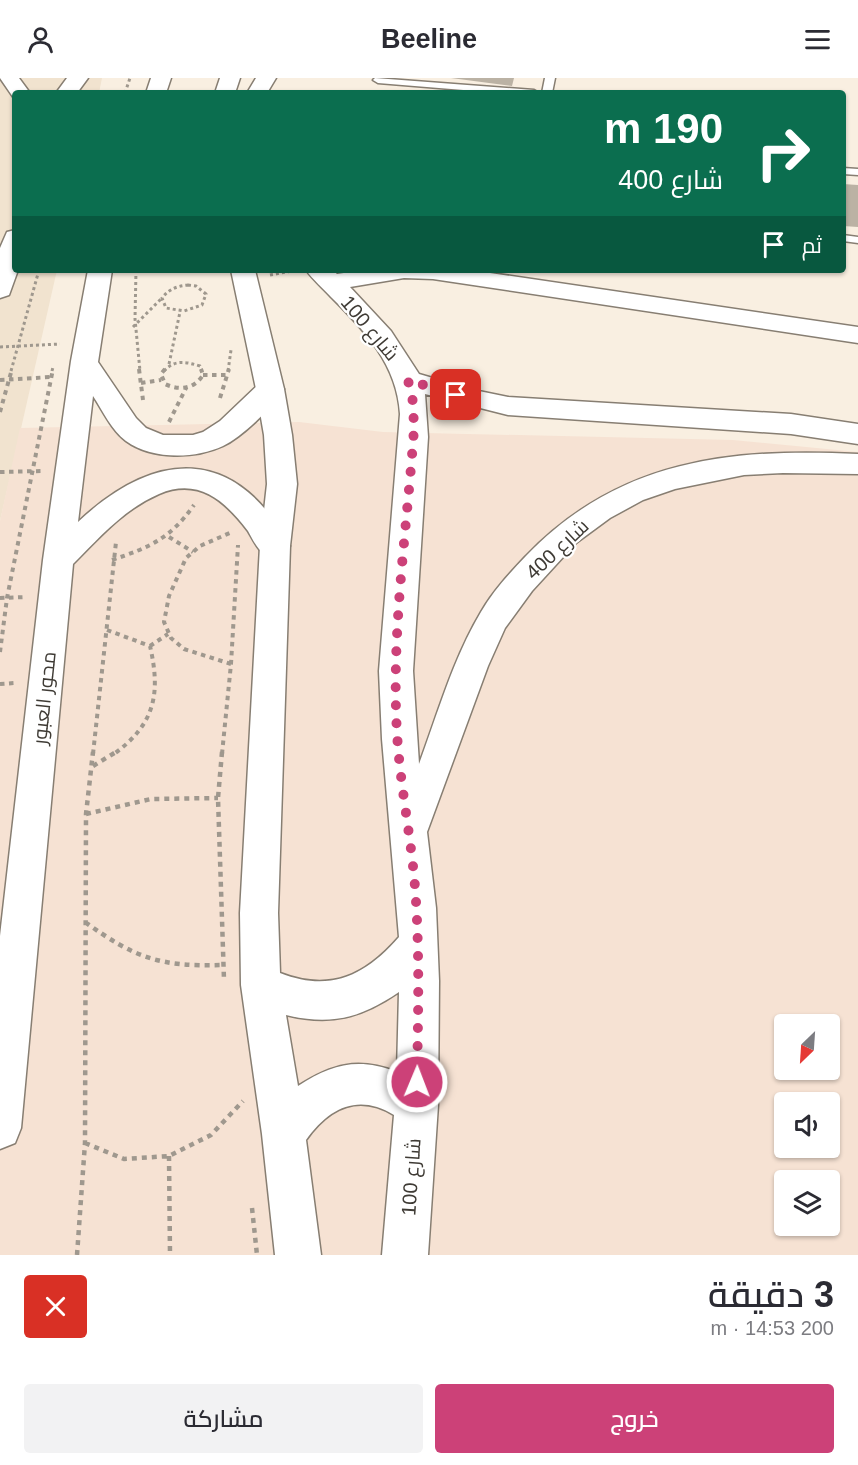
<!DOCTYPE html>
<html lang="ar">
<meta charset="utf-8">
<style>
body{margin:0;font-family:Arial,Cairo,sans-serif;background:#f2f2f3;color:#2b2b33;direction:rtl;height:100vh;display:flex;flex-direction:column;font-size:22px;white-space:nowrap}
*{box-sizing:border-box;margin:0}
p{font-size:20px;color:#7c7c81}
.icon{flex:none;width:33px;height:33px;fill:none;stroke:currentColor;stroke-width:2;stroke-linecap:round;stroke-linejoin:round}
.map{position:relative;height:1177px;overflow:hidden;direction:ltr}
.panel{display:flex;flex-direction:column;background:#fff;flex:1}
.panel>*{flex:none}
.top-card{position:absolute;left:12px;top:12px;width:834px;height:183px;border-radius:6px;box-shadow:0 2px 4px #0004;direction:rtl;background:#0b6e4f;color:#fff;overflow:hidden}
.needle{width:39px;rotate:205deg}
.buttons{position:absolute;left:774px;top:936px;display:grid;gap:12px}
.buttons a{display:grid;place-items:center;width:66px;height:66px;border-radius:6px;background:#fff;box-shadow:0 2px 4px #0004;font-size:30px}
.pin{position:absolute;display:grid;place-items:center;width:51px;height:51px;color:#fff;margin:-26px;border-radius:12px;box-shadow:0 3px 9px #0006}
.me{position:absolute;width:66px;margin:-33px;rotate:1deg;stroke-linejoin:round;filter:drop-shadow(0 0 4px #0008)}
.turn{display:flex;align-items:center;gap:21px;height:126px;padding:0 24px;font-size:27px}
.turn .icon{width:78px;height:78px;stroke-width:2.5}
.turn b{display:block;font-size:42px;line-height:51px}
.then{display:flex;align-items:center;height:57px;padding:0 24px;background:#0003;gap:12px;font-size:22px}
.round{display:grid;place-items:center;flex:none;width:63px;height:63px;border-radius:6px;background:#f2f2f3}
.overview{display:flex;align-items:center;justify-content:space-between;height:102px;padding:0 24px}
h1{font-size:36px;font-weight:600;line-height:45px}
.button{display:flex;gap:12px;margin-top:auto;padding:12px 24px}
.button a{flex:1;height:69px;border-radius:6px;background:#cc4178;color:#fff;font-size:24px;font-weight:600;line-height:69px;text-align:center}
.button a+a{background:#f2f2f3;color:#2b2b33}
header{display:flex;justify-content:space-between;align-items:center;height:78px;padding:0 24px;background:#fff;font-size:27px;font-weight:600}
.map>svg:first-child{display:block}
</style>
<header><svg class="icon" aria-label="menu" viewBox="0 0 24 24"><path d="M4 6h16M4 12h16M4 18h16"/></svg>Beeline<svg class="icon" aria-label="person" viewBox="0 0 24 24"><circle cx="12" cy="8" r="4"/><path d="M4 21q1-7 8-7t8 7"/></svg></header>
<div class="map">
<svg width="858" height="1177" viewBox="0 0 858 1177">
<rect width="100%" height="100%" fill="#f9efe1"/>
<path fill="#f1e3cf" d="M0,0H102L99,15H15V192H57L0,443Z"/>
<path fill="#f6e2d3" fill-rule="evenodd" d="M299,344L383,354L733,362L858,374V1177H0V443L20,350ZM784,946H830V992H784ZM784,1024H830V1070H784ZM784,1102H830V1148H784Z"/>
<path fill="#bbb2a4" d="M451,0H514L512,8Z
M843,106L858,107V149L843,148Z"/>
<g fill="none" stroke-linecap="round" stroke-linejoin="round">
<g stroke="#877e72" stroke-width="3">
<path id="service" d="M375,0L534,12L539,15H500L378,5L373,2Z
M545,0H555L552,15H542Z
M843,90L858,91V97L843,96Z
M843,157L858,159V165L843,163Z"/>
</g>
<g stroke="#877e72" stroke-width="3">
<path id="tertiary" d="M0,0H19L30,15H15V20L13,19Z
M220,0H240L235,15H215Z
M256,0H276L267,15H247Z
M231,192H255L284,311L292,357L297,406L290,468L278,835L280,895C331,915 366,897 399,859L382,661L379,593L400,336C397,286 365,253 331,219C323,210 313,202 306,192H332L337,196L364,192H470L858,249V265L433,201L404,200L350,209L391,253L419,296L474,312L508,319L791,336L858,346V366L791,356L508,337L425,316L428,359L413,593L419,686C438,635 453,581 481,534C493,513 510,495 526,478C619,381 731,370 858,376V396L783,395L744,397L675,411L643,422L610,440L576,465L532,513L505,550L488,588L427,754L436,830L439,903L438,1027L428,1177H382L394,1037C358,1015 329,1030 306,1062L321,1177H275L262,1056L241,907L240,835L260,468L267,406L264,357L256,311ZM399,914L397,994C358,979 332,986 298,1008L286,937C331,948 361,940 399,914Z"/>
</g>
<g stroke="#877e72" stroke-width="3">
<path id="trunk" d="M67,0H88L77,15H56Z
M151,0H171L166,15H146Z
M15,152V192H18L9,217L0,220V170L7,154Z
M88,192H112L98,284L136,340L146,350L163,357H193L203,354L220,343L260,305L270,302L280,305L284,311C273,329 242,359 223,368C195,381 152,382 126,363C112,353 103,333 93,318L78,444C156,371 235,367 290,468L286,476C279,478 271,481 264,476C257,471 252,460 248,453C225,423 199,399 159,416C124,431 99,460 73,486L21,1050L15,1065L0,1071V858L43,482L71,283Z"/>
</g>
<path stroke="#9f988e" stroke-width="3" stroke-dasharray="3 3" stroke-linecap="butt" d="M125,15L130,0
M136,192L135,241L140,293
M270,197L292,193
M188,207L196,208L206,216L202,227L184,233L166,230L162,220C169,211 177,208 188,207Z
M133,249L162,220
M0,269L60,266
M169,286L180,234
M11,293L39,192
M52,293L53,289
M164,293C175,281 186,284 200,288L202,293
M228,293L231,272"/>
<path stroke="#9f988e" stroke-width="4" stroke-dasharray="4.5 4.5" stroke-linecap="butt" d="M139,291L143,322
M165,291L161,296L165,306C180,313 194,311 203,297L201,291
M203,297H228
M0,302L51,299
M141,305L161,302
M220,320L229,291
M0,334L12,291
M169,344L186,310
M0,394L42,393
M169,459L193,474
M112,482C150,469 170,461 194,427
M0,520L26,519
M107,552L150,568C161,616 155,646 114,676
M150,568L168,556
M0,574L7,520L53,291
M231,586L184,571L171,560L164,544L169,518L186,480L200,468L232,454
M0,606L15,605
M93,676L116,464
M222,676L231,586L238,467"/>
<path stroke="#9f988e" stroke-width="4.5" stroke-dasharray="5 5" stroke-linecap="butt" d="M222,674L218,720L224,902
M93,688L116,674
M86,736L151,721L218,720
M85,844C135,880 160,889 222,887
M85,1065L124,1081L169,1078L211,1057L243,1023
M169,1078L170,1177
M252,1130L257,1177
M77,1177L85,1065L86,736L93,674"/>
<use href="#service" fill="#fff" fill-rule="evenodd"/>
<use href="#tertiary" fill="#fff" fill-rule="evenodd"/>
<use href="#trunk" fill="#fff" fill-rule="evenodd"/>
</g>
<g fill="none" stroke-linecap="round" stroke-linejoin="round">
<path stroke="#cc4178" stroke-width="10" stroke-dasharray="0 18" d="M417,1004C418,939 420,874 415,809C411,758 400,707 397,655C391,554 407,452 414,351L413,324L408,302L456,317"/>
</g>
<g text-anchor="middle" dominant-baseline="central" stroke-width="4.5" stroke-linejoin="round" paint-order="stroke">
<g font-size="20" fill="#3f3b35" stroke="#fff">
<text transform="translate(370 250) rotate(50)">شارع 100</text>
<text transform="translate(557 471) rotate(-43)">شارع 400</text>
<text transform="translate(44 620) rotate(-84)">محور العبور</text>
<text transform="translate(411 1099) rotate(-86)">شارع 100</text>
</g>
</g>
</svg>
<div class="buttons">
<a><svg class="needle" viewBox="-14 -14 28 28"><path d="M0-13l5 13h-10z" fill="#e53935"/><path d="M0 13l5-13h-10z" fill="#7c7c81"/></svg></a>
<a><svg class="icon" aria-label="sound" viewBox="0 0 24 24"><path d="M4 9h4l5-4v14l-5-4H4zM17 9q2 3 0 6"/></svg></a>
<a><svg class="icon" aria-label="layers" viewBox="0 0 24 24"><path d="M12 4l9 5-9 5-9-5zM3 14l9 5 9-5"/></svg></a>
</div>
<div class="pin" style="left:456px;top:317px;background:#d93025"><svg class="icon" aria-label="arrive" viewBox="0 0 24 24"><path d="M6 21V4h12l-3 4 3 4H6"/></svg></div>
<svg class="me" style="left:417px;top:1004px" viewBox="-20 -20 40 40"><circle r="17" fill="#cc4178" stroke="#fff" stroke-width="3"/><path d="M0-11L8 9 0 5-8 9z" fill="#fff"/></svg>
<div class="top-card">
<div class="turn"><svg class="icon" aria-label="right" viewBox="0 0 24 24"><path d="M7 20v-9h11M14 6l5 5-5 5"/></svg><div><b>190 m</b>شارع 400</div></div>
<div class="then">ثم<svg class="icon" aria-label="arrive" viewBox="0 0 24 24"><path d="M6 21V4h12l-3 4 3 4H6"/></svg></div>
</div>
</div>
<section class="panel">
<div class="overview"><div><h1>3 دقيقة</h1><p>200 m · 14:53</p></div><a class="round" style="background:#d93025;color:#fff"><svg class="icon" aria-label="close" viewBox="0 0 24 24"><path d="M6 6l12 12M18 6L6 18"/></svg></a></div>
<div class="button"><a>خروج</a><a>مشاركة</a></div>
</section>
